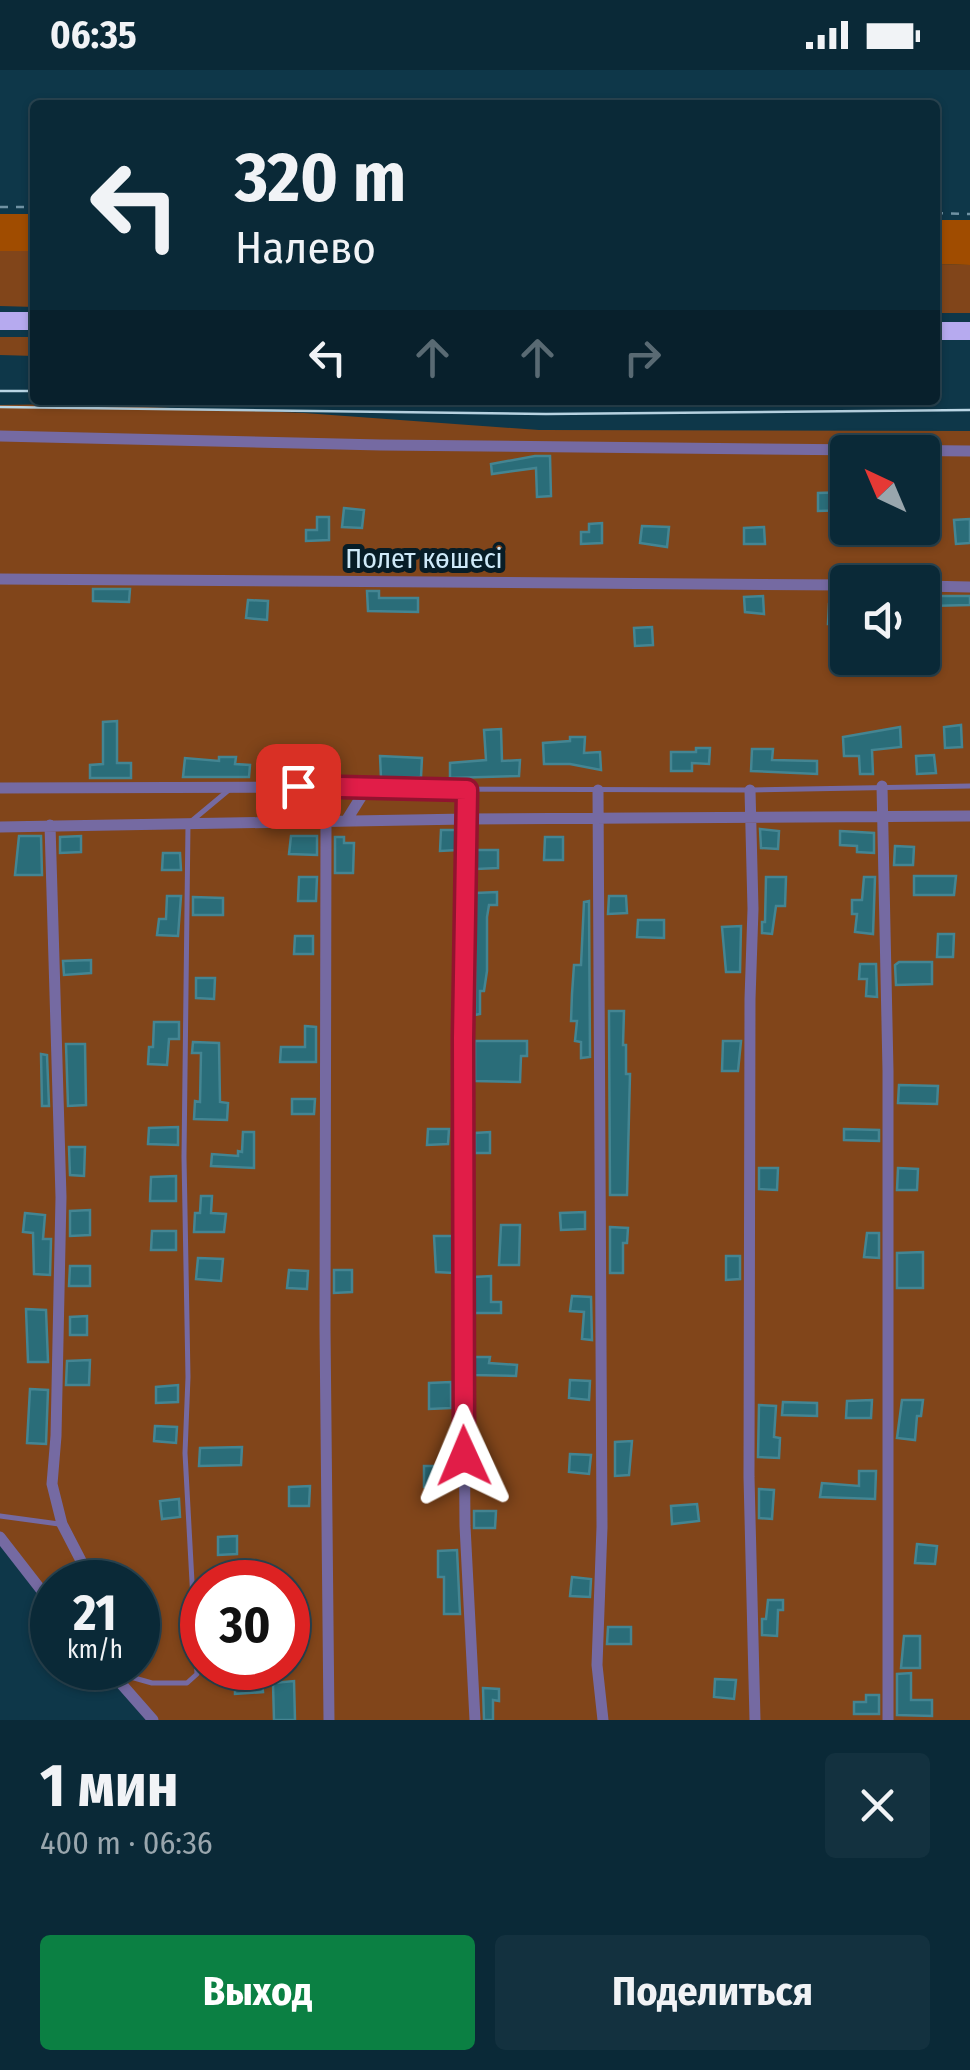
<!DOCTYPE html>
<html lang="ru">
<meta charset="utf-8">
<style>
body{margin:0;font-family:"Fira Sans Condensed",sans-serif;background:#13313f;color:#f1f3f6;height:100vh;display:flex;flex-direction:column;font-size:38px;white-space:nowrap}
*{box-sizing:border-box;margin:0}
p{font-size:32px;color:#99a6ad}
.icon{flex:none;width:55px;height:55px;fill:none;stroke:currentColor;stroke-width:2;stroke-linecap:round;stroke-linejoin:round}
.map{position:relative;height:1650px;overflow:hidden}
.details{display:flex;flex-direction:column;background:#0a2937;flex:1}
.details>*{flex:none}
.banner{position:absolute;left:30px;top:30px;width:910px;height:305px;border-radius:10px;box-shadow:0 2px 8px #0004,0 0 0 2px #2a4552;background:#0a2937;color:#f1f3f6;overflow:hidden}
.needle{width:65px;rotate:316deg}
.tools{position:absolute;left:830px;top:365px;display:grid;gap:20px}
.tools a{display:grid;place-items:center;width:110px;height:110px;border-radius:10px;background:#0a2937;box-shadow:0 2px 8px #0004,0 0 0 2px #2a4552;font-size:50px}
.speed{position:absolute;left:30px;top:1490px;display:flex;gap:20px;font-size:50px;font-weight:700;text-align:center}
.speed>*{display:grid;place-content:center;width:130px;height:130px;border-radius:50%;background:#0a2937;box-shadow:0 2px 8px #0004,0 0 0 2px #2a4552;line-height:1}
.speed small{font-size:25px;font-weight:400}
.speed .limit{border:15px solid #d22;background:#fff;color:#111}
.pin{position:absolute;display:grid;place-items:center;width:85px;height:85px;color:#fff;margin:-42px;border-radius:20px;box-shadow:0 5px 15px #0006}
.me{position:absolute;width:110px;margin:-55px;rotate:359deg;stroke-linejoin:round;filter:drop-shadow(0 0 8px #0008)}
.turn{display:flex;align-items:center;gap:35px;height:210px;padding:0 40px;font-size:45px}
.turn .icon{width:130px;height:130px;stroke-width:2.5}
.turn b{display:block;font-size:70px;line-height:85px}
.lanes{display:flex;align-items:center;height:95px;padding:0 40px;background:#0003;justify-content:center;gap:50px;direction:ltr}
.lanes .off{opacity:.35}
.round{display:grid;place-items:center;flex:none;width:105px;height:105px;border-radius:10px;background:#13313f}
.headline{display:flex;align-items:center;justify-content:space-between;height:170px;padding:0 40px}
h1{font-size:60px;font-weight:700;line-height:75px}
.action{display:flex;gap:20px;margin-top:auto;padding:20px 40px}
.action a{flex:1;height:115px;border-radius:10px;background:#0b8043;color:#fff;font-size:40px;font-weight:700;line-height:115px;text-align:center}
.action a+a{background:#13313f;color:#f1f3f6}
.status{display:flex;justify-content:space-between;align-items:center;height:70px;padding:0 50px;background:#0a2937;direction:ltr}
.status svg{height:28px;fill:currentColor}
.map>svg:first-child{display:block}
</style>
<div class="status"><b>06:35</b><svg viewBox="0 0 49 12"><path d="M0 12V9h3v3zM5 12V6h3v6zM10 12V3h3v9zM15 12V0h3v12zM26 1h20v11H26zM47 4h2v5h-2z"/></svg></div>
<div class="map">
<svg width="970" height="1650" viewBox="0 0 970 1650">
<rect width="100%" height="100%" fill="#0e3749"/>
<path fill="#81451a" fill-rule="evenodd" d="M0,181H35V237L0,236Z
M935,194L970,195V243H935Z
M0,267H35V286L0,285Z
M65,334L304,343L539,360L970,361V1650H149L105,1598H138V1512H52V1534L0,1470V335ZM848,382H922V458H848ZM848,512H922V588H848ZM202,1512H288V1598H202Z"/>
<path fill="#a04c00" d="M0,144H35V181H0Z
M935,150H970V195L935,194Z"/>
<path fill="#2a6d79" stroke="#448592" stroke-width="2.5" d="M535,386H550L551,426L537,427L536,398L492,404L491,394Z
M848,422V440L818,441V423Z
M344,438L364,440L362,458L342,457Z
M317,447H329V470L306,471V460H317Z
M970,449V473L956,474L954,450Z
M602,453V473L581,474V462H589V454Z
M642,456L669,457L667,477L640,473Z
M764,457L765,474H744V458Z
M93,519H130L129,532L93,531Z
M367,521H379V528H418V542L368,541Z
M763,526L764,544L745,542L744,527Z
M929,526H970V535L929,536Z
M248,530L268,531L267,550L246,548Z
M829,534H848V554H828Z
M652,557L653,575L635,576L634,558Z
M117,651V693H131V708H90V695L103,694V652Z
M961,655L962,677L945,678L944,657Z
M900,657L901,677L872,680L873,704H860L859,686H844L843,667Z
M501,659L502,691L520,690L519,706L450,708V693L486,690L484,660Z
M570,667H585L584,683L600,682L601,700L570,694H544L543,673L570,671Z
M696,678H710L709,694L692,693V701H671V682H696Z
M752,679H773L772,690L817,691V704L751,701Z
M318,682H331L332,706L289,708L290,694L318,693Z
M934,685L936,703L917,704L916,686Z
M380,686L422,688L421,707L381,708Z
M219,687H236L235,694L250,695L249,707H183L185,688L219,691Z
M760,759L779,761L778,779L761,778Z
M441,760H457V780L440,781Z
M840,761L874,763V783L857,782V776L840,775Z
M19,766H41L42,805H15Z
M81,766V782L60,783V767Z
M291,766H317V785L289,784Z
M335,767H344V773H354L353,803H335Z
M545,767H563V790H544Z
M895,776L914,777L913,795H894Z
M476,780H498V798L476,799Z
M163,783H180L181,800H162Z
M914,806H956L954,825H914Z
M299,807H317L316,831H298Z
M766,807H786L785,836H776L772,864L762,863V852H765Z
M864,807H875L873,864L855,862L857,844H852V830H862Z
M497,822V835H489L487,847V901L484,921H480V944L475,945L476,823Z
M167,826H181L178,866L157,865L159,849H166Z
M609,826H626L627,843L608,844Z
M193,827L223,828V845H193Z
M589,831L590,987L581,988V972L575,971L577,951H571L572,924L574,895H581L584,832Z
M638,850H664V868L637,867Z
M741,856L740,902H726L722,857Z
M938,864H954L953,887H937Z
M295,866H313V884H294Z
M91,890V903L64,905L63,891Z
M899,892H932V914L896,915L895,895Z
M860,894H876L877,927L866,926L867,909H859Z
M196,908H215L214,929L196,928Z
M609,941H624L623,975H626V1004H630L627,1125H610Z
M154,952H179V969H169L167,995L148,994L149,977H153Z
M305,956L316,957V992H280L281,977H305Z
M475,971H527V986H521L520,1012L475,1011Z
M723,971H741L738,1001H722Z
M193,972L219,973L220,1032L228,1033L227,1050L194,1049L195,1031L200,1032L201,983H192Z
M66,974H85L86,1035L68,1036Z
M41,984L47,985L49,1036H42Z
M899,1015L938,1016L937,1034L898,1033Z
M292,1029H315L314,1044H292Z
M178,1057V1075L148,1074L149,1058Z
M428,1059H449L448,1074L427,1075Z
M844,1059L879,1060V1071L844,1070Z
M243,1062H254V1098L211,1096L212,1084L238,1086V1081L242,1082Z
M490,1062V1083H475V1063Z
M69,1077H85L84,1106L70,1105Z
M759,1098H778L777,1120L759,1119Z
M898,1098L918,1099L917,1120H897Z
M176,1106V1131H150L151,1107Z
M201,1126H212L211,1143L226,1144L224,1162H194L195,1143H200Z
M90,1140V1165L70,1166V1141Z
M585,1142V1159L561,1160L560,1143Z
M25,1143L45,1145L43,1169H51L50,1205L34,1204L33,1163L23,1162Z
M501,1155H520L519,1195H499Z
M610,1157L628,1158L627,1173H623V1203H610Z
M152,1161H176V1180H151Z
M867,1163H879V1188L864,1187Z
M434,1166H455L454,1203L436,1202Z
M923,1182V1218H897V1183Z
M726,1186H740V1209L726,1210Z
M198,1188L223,1189L221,1211L196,1209Z
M70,1196H90V1216H69Z
M289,1200L308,1201L307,1219L287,1218Z
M334,1200H352V1222L334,1223Z
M491,1206V1232H501V1243H474V1207Z
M572,1226L591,1227L592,1270L582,1269L584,1242L570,1241Z
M26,1239L46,1240L48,1292H28Z
M87,1246V1265H70V1247Z
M474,1287H490L489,1293L517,1295L516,1306L473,1305Z
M90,1290L89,1315H66L67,1291Z
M570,1310L590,1311L589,1330L569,1328Z
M451,1312V1338L429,1339V1313Z
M178,1315V1332L156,1333V1317Z
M30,1319L48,1320L46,1374L27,1373Z
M872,1330L871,1348H846L847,1331Z
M902,1330H923L921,1346H917L915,1370L897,1368Z
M783,1332L817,1333V1346L782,1345Z
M759,1335L776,1336L774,1367L780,1368L779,1388L758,1387Z
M155,1356L177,1357L176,1373L154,1371Z
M632,1371L629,1405L615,1406V1372Z
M242,1377L241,1395L199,1396L200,1378Z
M570,1384L591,1385L589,1404L569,1402Z
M490,1395L491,1416L474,1417V1396Z
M424,1396H455V1416L424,1417Z
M859,1401H876L875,1429L820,1427L822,1413L859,1416Z
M310,1416L309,1436H289V1417Z
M759,1419L774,1420L772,1449L759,1448Z
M179,1429L180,1447L162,1449L160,1431Z
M697,1434L699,1451L672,1454L671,1436Z
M474,1441H496L495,1458H474Z
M237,1466V1484L218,1485V1467Z
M917,1474L937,1476L935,1494L915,1493Z
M457,1480L460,1544H444V1507H438V1481Z
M572,1507L591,1509L590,1527L570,1526Z
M768,1530H783V1540H778L777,1566L762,1565V1549H766Z
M608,1557H631V1574H607Z
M904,1566H920V1598H901Z
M261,1602L263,1622L235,1624V1604Z
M911,1603V1630H932V1646L897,1645V1604Z
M715,1609L736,1610L734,1629L714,1627Z
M294,1611L295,1650H274L273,1613Z
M483,1618L499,1619V1631L493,1630V1650H484Z
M866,1625H879V1644H854V1632H866Z"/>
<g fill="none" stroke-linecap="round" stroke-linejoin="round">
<path stroke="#7092a3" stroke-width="2.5" stroke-dasharray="8 8" stroke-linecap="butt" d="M0,137H35
M935,143L970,144"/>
<path stroke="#756aa2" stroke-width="5" d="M369,719L750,720L970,716
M0,1446L59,1454
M113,1602L152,1613H187L197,1604L185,1383L188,1307L184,1087L188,754L230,719"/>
<path stroke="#756aa2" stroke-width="11" d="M0,366L381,375L970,381
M0,509L848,515
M922,516L970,517
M882,716L888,1001V1650
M0,718L299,717L366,719L346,751
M467,720L464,1315L465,1456L475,1650
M598,720L602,1457L597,1595L603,1650
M750,720L753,839L750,929L749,1407L755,1650
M326,752L325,1258L329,1650
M50,755L61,1127L56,1366L52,1414L62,1454L92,1512
M0,757L466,749L970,746
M0,1467L52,1534
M102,1598L110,1601L153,1650"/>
<path stroke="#b6aaef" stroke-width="18" d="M0,251H35
M935,261H970"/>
<path stroke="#bad6e5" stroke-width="2.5" d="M0,321H35
M0,337L546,344L970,340"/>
</g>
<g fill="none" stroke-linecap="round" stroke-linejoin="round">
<g stroke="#92132f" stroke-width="25">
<path id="route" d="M298,716L467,720L463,968L464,1386"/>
</g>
<use href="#route" stroke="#e11d48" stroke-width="18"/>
</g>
<g text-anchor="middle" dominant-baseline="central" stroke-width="10" stroke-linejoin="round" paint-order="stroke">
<g font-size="28" fill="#cfeaf9" stroke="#071d27">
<text x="424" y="488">Полет көшесі</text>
</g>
</g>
</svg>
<div class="tools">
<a><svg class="needle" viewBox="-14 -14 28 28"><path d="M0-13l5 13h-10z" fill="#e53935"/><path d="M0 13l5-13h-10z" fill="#99a6ad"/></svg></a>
<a><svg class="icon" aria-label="sound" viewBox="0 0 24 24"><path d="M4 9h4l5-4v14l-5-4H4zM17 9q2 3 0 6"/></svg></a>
</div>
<div class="speed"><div>21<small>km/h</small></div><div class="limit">30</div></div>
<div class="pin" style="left:298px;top:716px;background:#d93025"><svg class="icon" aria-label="arrive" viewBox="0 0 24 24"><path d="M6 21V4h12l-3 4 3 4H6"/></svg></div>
<svg class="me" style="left:464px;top:1386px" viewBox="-20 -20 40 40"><path d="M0-17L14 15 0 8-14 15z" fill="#e11d48" stroke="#fff" stroke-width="4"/></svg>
<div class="banner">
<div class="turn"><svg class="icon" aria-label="left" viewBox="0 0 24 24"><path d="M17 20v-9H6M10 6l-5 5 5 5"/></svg><div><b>320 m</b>Налево</div></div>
<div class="lanes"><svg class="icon" aria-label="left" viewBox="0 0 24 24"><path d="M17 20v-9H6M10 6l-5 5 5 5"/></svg><svg class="icon off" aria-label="ahead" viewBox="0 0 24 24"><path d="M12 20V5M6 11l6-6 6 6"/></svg><svg class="icon off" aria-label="ahead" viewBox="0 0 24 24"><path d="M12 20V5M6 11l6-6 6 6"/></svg><svg class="icon off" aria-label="right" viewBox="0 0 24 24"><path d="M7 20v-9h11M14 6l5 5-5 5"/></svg></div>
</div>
</div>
<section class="details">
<div class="headline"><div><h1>1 мин</h1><p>400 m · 06:36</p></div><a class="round"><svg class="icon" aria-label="close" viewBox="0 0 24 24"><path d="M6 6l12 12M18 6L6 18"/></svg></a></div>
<div class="action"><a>Выход</a><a>Поделиться</a></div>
</section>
